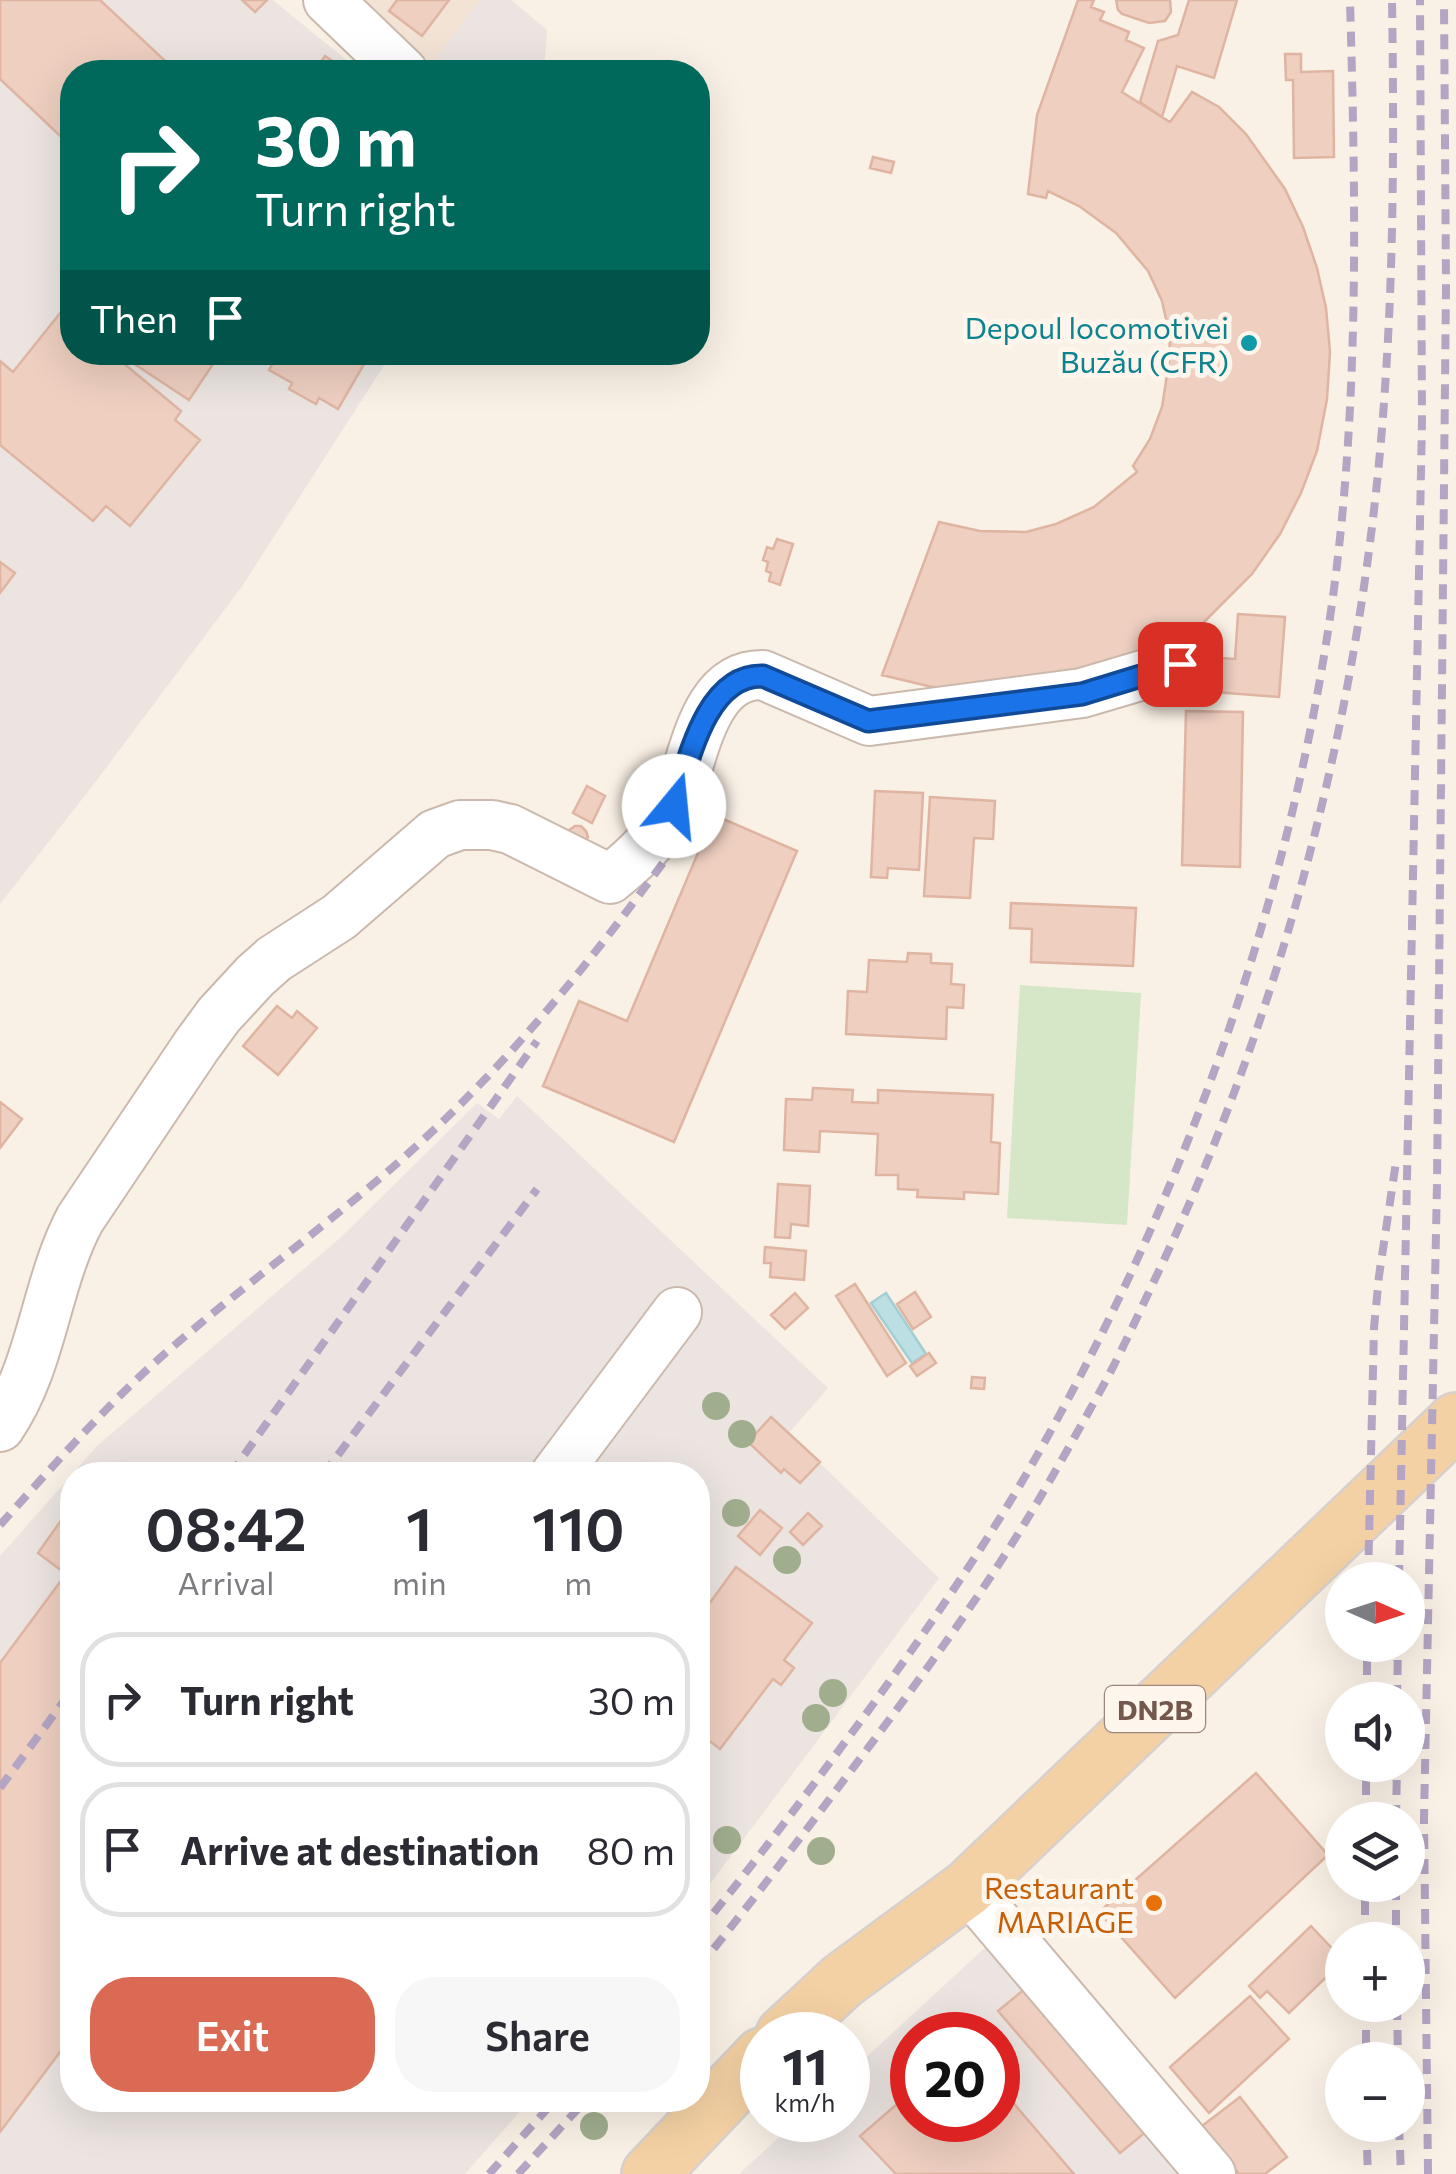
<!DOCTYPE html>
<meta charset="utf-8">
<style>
body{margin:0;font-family:Commissioner,sans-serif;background:#f7f7f7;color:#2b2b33;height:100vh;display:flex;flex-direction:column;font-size:38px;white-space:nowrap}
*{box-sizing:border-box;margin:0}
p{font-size:32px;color:#7c7c81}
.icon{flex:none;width:55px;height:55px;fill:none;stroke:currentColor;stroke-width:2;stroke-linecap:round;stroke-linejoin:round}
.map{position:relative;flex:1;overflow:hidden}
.drawer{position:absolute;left:60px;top:1462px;width:650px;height:650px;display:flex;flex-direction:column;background:#fff;border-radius:40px;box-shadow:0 10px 40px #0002}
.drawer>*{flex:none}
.banner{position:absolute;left:60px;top:60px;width:650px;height:305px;border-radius:40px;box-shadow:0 10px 40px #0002;background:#00695c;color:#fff;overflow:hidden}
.needle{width:65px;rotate:93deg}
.fabs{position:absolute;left:1325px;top:1562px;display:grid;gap:20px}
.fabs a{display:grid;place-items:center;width:100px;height:100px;border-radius:50%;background:#fff;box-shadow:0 10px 40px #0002;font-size:50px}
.speed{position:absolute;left:740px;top:2012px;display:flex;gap:20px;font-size:50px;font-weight:700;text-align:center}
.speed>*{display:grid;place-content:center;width:130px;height:130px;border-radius:50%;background:#fff;box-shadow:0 10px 40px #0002;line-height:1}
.speed small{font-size:25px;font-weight:400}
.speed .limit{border:15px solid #d22;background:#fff;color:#111}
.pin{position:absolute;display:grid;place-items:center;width:85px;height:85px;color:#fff;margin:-42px;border-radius:20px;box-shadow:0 5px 15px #0006}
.me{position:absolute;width:110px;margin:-55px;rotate:17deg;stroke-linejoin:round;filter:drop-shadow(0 0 8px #0008)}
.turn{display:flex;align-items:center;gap:35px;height:210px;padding:0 30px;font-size:45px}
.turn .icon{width:130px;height:130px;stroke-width:2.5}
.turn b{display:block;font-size:70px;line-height:85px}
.then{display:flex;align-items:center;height:95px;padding:0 30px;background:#0003;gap:20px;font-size:38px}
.eta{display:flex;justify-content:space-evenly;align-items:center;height:170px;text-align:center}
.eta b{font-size:60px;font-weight:600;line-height:70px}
.action{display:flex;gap:20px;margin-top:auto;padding:20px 30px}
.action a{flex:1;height:115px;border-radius:40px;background:#db6a55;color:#fff;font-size:40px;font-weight:600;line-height:115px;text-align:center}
.action a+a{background:#f7f7f7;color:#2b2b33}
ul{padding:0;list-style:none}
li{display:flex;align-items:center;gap:30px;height:135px;margin:0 20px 15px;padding:0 10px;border:5px solid #e1e1e2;border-radius:40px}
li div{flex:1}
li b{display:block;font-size:38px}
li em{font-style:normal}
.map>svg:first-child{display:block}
</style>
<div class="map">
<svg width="1456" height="2174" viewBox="0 0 1456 2174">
<rect width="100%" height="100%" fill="#faf1e6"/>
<path fill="#f2e3d5" d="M327,0H480L425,72Z"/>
<path fill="#ebe4e0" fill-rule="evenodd" d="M0,0H273L361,72H72V352L392,353L243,585L94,784L0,904Z
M480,0H511L547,30L544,72H425Z
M517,1096L828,1388L789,1433L939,1578L698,1900V1475H72V2100H530L465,2174H0V1556L97,1446L340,1238L477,1103L499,1119Z
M990,1943L1209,2174H739L798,2120H848V2074ZM912,2035H998V2120H912Z"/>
<path fill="#d5e7c6" d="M1020,985L1141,993L1127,1225L1007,1218Z"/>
<path fill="#bcdfe3" stroke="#a3cfd3" stroke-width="2.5" d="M886,1293L926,1354L912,1363L871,1303Z"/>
<path fill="#eecfc0" stroke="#dfb5a2" stroke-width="2.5" d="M0,0H100L177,72H72V147L0,79Z
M242,0H267L255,12Z
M397,0H449L422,36L389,11Z
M1078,0H1094L1091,7L1104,12L1100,20L1129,32L1126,40L1144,48L1122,92L1170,122L1192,92L1219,107L1246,134L1285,189L1303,227L1317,268L1326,308L1330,352L1327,399L1317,451L1301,493L1280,534L1252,574L1202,624L1166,648L1130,667L970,693L928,686L882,675L939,522L980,531L1026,532L1056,524L1094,507L1137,472L1133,466L1150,439L1162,407L1169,362L1170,337L1162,301L1148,271L1116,233L1079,206L1048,191L1046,198L1028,194L1037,115Z
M1116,0H1170L1171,12L1165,21L1149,23L1122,14L1118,10Z
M1189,0H1237L1214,78L1177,66L1162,117L1140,102L1158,41L1178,35Z
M1285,54H1301V72L1333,71L1334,157L1294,158L1293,80H1286Z
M325,56L349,72H314Z
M873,157L894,162L891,173L870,168Z
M61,312L72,322V352H110L181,411L175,420L200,440L130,526L106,506L93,521L0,445V361L13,372Z
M135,352H221L189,400L130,361Z
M279,352H371L338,409L319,398L316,404L289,389L292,383L269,370Z
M777,539L793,544L780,585L769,581L771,573L766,571L768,562L763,560L767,547L773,549Z
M0,562L15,573L0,593Z
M1238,614L1285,617L1279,697L1189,690L1192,656L1235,659Z
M1186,711L1243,712L1240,867L1182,865Z
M587,786L605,796L592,823L573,813Z
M875,791L923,793L919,870L888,868L887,878L871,877Z
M930,797L995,801L993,839L974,838L970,898L924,896Z
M714,815L797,851L674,1142L543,1086L579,1001L627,1021Z
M575,826H581L586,831L588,837L584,843L567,836L569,830Z
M1011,903L1136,908L1133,966L1031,962L1032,929L1010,928Z
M908,953L931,954V963L952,964L951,984L964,985L963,1008L947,1007L946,1039L846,1034L848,991L867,992L869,960L907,962Z
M277,1006L292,1018L297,1011L317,1028L278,1075L243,1046Z
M813,1088L853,1090L852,1102L878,1103V1090L993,1095L991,1142L1000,1143L998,1194L964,1192V1199L917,1197L918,1190L898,1189V1175H876L878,1134L820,1131L819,1152L784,1150L786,1099L812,1100Z
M0,1102L22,1119L0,1148Z
M778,1184L810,1186L808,1226L791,1224L790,1238L775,1237Z
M765,1247L806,1251L804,1280L770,1277L771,1263H764Z
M855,1284L906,1363L887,1376L836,1296Z
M915,1292L931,1317L913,1329L897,1304Z
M795,1293L808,1308L785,1329L771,1315Z
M929,1353L936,1363L917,1376L910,1366Z
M972,1377L985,1378L984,1389L971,1388Z
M771,1417L820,1462L800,1483L784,1469L781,1473L748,1442Z
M103,1465L117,1475H95Z
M72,1505V2036L0,2132V1663L66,1574L38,1553Z
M760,1510L782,1528L760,1555L738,1536Z
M808,1513L822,1526L803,1545L790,1532Z
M736,1567L812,1623L784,1660L794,1668L781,1685L773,1679L720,1749L698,1732V1619Z
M1256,1773L1328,1855L1175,1998L1099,1912Z
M1311,1926L1342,1959V1962L1289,2013L1267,1991L1260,1998L1249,1986Z
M1032,1983L1154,2125L1120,2153L998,2011Z
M1250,1996L1289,2039L1209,2113L1170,2067Z
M998,2085L1074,2174H896L860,2136L912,2091V2120H998Z
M1240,2097L1287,2157L1265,2174H1239L1202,2126Z"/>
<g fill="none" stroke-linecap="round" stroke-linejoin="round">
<g stroke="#cbb9ad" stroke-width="52">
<path id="minor" d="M328,0L403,72
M0,1427C43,1364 45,1285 80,1219L197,1045L219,1015L255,976L274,959L339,917L435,834L460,825H492L510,829L610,879C635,859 658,838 673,809C694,767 699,674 763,675L869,721L1082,693L1180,664
M555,1475L677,1312
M968,1888L1211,2174"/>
</g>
<g stroke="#d8d0cd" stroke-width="60">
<path id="major" d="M784,2035L842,1981L968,1888L1456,1421
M650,2174L762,2056"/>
</g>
<use href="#minor" stroke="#fff" stroke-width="48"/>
<use href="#major" stroke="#f4d1a4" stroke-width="55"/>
<path stroke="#b3a5c3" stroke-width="8" stroke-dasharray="15 10" stroke-linecap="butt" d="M230,1475L537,1041
M323,1475L537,1189
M0,1525C54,1465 108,1403 169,1350C257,1274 353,1207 437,1127C539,1030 623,920 704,806
M1368,1580L1374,1328L1379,1276L1396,1162
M1399,1580L1422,421L1420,0
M1367,1700V1645
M1397,1700L1398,1645
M0,1788L72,1690
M1366,1820V1765
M1396,1820L1397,1765
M1396,1885V1940
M698,1932C758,1859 815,1783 871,1707C931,1624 989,1541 1039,1452C1181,1201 1284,916 1328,631C1360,423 1356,210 1350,0
M1365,1940V1885
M698,1968C752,1902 804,1833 856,1764C914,1687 972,1609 1023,1526C1051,1480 1077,1433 1103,1386C1122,1351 1138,1315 1155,1279C1287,1002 1365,695 1385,388C1394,259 1394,129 1392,0
M1366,2005V2060
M1397,2005L1398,2060
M1366,2125L1368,2174
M1399,2125L1401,2174
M489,2174L555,2100
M518,2174L586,2100
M1428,2174L1424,1818L1437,1184L1446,285L1444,0"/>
</g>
<g fill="#a0ae8e">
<circle cx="716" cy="1406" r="14"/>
<circle cx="742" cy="1434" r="14"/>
<circle cx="736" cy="1513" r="14"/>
<circle cx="787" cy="1560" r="14"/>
<circle cx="833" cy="1693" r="14"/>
<circle cx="816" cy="1718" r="14"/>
<circle cx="727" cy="1840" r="14"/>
<circle cx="821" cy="1851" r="14"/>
<circle cx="594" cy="2126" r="14"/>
</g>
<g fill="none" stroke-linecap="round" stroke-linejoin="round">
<g stroke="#114b97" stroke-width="25">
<path id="route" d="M674,806C688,764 705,674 763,676L868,721L1082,694L1180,664"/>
</g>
<use href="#route" stroke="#1a73e8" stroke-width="18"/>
</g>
<circle fill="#0f9aa8" stroke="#fef5ec" stroke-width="4" cx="1249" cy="343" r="10"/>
<circle fill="#e8710a" stroke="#fef5ec" stroke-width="4" cx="1154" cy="1903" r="10"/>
<g text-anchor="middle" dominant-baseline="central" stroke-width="10" stroke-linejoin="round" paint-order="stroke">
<rect fill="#fef5ec" stroke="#9c877d" stroke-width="2.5" x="1105" y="1686" width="100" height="46" rx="8"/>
<g font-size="28" font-weight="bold" fill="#72584d">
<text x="1155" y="1709">DN2B</text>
</g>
<g font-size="30" fill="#0d838f" stroke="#fef5ec" text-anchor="end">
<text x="1229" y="326">Depoul locomotivei<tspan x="1229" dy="34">Buzău (CFR)</tspan></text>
</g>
<g font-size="30" fill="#c56008" stroke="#fef5ec" text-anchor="end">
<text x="1134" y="1886">Restaurant<tspan x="1134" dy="34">MARIAGE</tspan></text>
</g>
</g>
</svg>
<div class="fabs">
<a><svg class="needle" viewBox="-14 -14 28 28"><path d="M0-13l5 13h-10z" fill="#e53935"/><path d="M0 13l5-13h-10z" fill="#7c7c81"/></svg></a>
<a><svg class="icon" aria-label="sound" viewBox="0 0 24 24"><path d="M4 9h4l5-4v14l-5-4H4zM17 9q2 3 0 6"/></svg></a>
<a><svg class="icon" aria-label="layers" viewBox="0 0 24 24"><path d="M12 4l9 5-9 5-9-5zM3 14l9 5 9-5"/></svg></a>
<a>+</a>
<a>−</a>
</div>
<div class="speed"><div>11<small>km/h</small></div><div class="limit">20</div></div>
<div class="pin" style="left:1180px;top:664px;background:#d93025"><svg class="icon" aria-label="arrive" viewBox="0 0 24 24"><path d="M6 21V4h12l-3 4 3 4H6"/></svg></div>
<svg class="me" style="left:674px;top:806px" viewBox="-20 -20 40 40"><circle r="19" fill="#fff"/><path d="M0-13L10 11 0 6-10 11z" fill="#1a73e8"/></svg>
<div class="banner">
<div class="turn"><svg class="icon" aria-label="right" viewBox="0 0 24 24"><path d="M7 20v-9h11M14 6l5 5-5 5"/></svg><div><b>30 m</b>Turn right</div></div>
<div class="then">Then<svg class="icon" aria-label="arrive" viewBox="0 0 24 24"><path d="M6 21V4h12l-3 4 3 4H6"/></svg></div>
</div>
<section class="drawer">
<div class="eta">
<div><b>08:42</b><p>Arrival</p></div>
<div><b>1</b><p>min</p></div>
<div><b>110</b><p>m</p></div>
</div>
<ul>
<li><svg class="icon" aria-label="right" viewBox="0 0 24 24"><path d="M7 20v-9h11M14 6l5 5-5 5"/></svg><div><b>Turn right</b></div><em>30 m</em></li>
<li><svg class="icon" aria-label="arrive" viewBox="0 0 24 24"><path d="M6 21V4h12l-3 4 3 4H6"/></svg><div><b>Arrive at destination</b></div><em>80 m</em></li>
</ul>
<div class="action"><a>Exit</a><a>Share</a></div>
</section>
</div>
